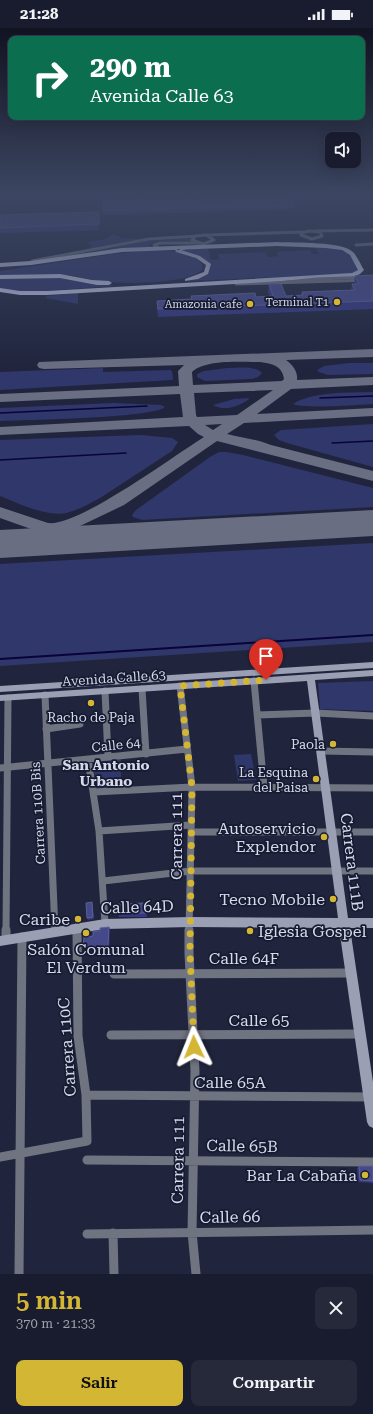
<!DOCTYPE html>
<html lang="es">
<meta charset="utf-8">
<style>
body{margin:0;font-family:"Roboto Serif",serif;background:#25293a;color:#f1f3f6;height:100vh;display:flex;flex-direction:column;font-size:15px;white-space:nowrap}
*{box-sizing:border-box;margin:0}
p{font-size:13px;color:#9fa1aa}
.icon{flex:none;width:22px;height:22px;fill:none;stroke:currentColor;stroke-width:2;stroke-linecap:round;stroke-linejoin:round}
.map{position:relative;height:1246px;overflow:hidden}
.sheet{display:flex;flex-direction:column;background:#181c2e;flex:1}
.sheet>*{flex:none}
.guide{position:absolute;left:8px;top:8px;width:357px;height:84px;border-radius:8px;box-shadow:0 4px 16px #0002,0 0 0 1px #363a4a;background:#0b6e4f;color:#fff;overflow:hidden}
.tools{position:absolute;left:325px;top:104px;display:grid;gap:8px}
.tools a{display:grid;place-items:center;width:36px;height:36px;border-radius:8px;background:#181c2e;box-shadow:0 4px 16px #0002,0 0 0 1px #363a4a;font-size:20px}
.pin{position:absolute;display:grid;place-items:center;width:34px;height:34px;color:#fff;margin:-41px -17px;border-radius:50% 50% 50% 0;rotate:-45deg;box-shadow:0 0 4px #0007}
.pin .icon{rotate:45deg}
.me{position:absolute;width:44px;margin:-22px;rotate:358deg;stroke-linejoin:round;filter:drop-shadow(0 0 3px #0008)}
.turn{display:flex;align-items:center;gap:14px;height:84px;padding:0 16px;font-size:18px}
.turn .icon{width:52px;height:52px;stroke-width:2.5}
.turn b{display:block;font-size:28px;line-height:34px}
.round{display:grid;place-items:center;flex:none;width:42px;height:42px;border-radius:8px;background:#25293a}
.head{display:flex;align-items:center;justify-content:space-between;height:68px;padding:0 16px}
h1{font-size:24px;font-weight:600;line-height:30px;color:#d4b635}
.action{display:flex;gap:8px;margin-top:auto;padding:8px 16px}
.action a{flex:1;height:46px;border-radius:8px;background:#d4b635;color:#111;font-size:16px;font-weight:600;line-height:46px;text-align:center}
.action a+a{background:#25293a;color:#f1f3f6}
.status{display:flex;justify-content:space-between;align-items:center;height:28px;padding:0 20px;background:#181c2e;direction:ltr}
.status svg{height:11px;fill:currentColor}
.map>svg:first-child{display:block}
</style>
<div class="status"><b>21:28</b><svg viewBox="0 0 49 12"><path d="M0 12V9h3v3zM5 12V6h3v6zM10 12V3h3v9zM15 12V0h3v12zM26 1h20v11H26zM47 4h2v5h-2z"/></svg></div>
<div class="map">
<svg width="373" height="1246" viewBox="0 0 373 1246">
<rect width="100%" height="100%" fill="#20253d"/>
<path fill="#30376b" d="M113,206L122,210L140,211L92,220L89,219L92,217L88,216V214L106,211Z
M190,210V213H159L151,215L150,219L97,223L147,213Z
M315,219C335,221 352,219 358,242L350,246L187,253L208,244L210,237L201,228L173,222L208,221L211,232L219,231L218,226L266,224L268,229L278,228L277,224L310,222L312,226H319Z
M146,223C165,223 189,221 202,236V241C191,256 126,256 107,254C93,253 79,248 65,247C43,245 22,247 0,248V243L113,226Z
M58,249L115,258L28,264L0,261V251Z
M78,265V276L45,270L47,268Z
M349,335H373V346L328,347L319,344L317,342L324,338Z
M103,340V344L170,342L172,343L173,351L172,352L0,362V344Z
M227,340C236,340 255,337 262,345L258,349L252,351L205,353L197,349V346L204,343Z
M373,364V376C358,377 304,381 293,376C313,363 350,365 373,364Z
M250,370C241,378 225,384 213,377L234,371Z
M113,375L161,377L165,379C154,390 24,392 0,393V380Z
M373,396V439L287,415L279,412L274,407L281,402Z
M141,407L172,410L178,414L172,423L100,470C89,476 78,482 66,485C47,489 17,475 0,468V412Z
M219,424H226L243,427L373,460V479L142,492L133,489L132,487L136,482L210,429Z
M373,515V614L0,638V536Z
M373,653V683L320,681L318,655Z
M251,726L256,752L238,753L234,727Z
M121,731V758L96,761L93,733Z"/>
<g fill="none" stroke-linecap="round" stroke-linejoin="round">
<path stroke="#09033a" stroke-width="1.5" d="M320,370L373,368
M0,385L147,378
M332,415L373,413
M0,432L126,425"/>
<path stroke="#09033a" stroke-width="2" d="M0,631L373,607"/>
<path fill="#6a6e83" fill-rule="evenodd" d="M373,321V329L286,332C293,337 298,344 297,352L373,349V357L291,361L257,386L373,380V388L244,395L227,406C242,410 257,411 271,417L373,443V453L217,413L124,477L78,499L118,505L121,509L118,513L112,515L54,507L0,519V507L31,501L0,490V479L48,495C78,499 175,427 204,409L198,406L189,398L0,407V399L183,389L180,366L0,374V366L179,358L178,343L184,337L44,341L39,340L37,337L39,334ZM260,334C272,336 282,337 284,351L282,353L193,357L192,344C205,331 242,334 260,334ZM273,362L237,387L197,389L196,387L194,365ZM222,396L213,402L205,397Z"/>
<path fill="#6a6e83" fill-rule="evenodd" d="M373,482V508L0,530V502Z"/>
<path stroke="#707480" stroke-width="3" d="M309,203L320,204L322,208L312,211L301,207L302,205Z
M315,203L373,202
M206,207L304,204
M206,207L214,212L203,216L192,212L195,208Z
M356,217L373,216
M159,220L154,217L160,215H199
M32,233L149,211L198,208
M236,256L373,252"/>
<path stroke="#707480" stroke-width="7" d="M254,653L264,759
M180,658L192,759L189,903
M142,661L146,726
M105,663L108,729
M45,667L55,903
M257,687L316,685L373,688
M46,701L80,696
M321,723L373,724
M88,731L99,803L105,896
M0,740L187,721
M94,764L192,759L373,760
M99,803L191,797
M191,804H373
M103,853L191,843H373
M77,899V903
M6,903L8,670"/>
<path stroke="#707480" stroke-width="9" d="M189,902V925L195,1043L192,1204L196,1246
M6,911V902
M114,946L351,945
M111,1007L360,1006
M86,1067L373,1069
M0,1129L87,1113L86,1067L78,1008L77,902
M87,1132L373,1134
M113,1205L114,1246
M87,1206L373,1202
M19,1246L22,909"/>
<path fill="#9a9fb4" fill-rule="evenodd" d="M373,634V640L0,664V658Z
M373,642V648L315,652L348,890H373V900H350L373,1054V1100L369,1098L367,1094L339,900L190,899L105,901L0,918V908L105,891L190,889L338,890L307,653L0,673V667Z"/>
<path fill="#bbc1dc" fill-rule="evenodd" d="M277,214C294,215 344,213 354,225C358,230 361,237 364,242L360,246L353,249L47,267H20L0,264V260L20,263H47L352,245L358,242L350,227L342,222L326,220L277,218L122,224L31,237L0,239V235L31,233L122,220Z
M178,221L200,228L211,236L208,246L198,251L185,253V251L204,244L206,237L196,230L176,224L175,223Z
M60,246L92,252L109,253L112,255L109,257H97L60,250L0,251V247Z"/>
<path stroke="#707480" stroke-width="3" d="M277,255L317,251L373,249"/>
</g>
<path fill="#34387e" d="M103,172L294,177V181L103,187Z
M99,184V202L0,205V187Z
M373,247V281L158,289L157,281V273L191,271V268L256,269L270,268L268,264L269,256L286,268L301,267L302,264L351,262L352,256H354L355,248Z
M92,874L94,891L88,892L87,890Z
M146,875L147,889H119L118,885Z
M109,899L110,902L109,921L84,922L83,919L93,908L100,903Z
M359,1138H373V1155L358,1154L357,1140Z"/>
<path fill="#25295f" d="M109,899L110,902L109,921L108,918Z"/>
<path fill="#45498a" stroke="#5c6098" d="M263,167H289L294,177L103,183V172Z
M99,184V196L0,200V187Z
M373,247V273L158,281L157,273L192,271L191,268L255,265L256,269L273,268L269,256H281L286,268L303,267L302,264L355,262L352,256H359L355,248Z
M92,874L93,889L87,890L86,875Z
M146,875V885H118V876Z
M109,899L108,918L83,919L84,909L93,908V903H100V900Z
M359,1138H373V1153L360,1152Z"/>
<linearGradient id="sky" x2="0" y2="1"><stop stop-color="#121422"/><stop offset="0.49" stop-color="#3c4662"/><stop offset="1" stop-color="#3c4662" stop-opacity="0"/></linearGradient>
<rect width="373" height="341" fill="url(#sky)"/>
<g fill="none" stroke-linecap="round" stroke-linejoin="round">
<path stroke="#d4b635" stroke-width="7" stroke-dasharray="0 12.6" d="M194,1019L190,925L192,759L180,658L266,652"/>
</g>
<g fill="#d4b635" stroke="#171b32" stroke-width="1.5">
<circle cx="337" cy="274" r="4"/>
<circle cx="250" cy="276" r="4"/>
<circle cx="91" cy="675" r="4"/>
<circle cx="333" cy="716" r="4"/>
<circle cx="316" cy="751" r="4"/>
<circle cx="324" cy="809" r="4"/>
<circle cx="333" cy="871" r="4"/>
<circle cx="78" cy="891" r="4"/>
<circle cx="250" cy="903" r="4"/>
<circle cx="86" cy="905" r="4"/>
<circle cx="365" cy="1147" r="4"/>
</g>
<g text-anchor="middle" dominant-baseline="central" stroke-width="3.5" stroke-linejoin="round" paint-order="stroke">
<g font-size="11" fill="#d5d9e9" stroke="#171b32" text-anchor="end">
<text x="329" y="274">Terminal T1</text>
<text x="242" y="276">Amazonia cafe</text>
</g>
<g font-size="13" fill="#d5d9e9" stroke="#171b32">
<text transform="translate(114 650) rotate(-4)">Avenida Calle 63</text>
<text transform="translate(116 717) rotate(-6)">Calle 64</text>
<text transform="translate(38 785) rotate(-93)">Carrera 110B Bis</text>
</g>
<g font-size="13" fill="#d5d9e9" stroke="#171b32" text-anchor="end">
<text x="91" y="689" text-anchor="middle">Racho de Paja</text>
<text x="325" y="716">Paola</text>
<text x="308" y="744">La Esquina<tspan x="308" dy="15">del Paisa</tspan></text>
</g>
<g font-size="14" font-weight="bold" fill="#d5d9e9" stroke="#171b32">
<text x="106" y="737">San Antonio<tspan x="106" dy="16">Urbano</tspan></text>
</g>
<g font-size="16" fill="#d5d9e9" stroke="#171b32" text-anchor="end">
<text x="316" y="800">Autoservicio<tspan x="316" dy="18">Explendor</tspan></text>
<text x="325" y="871">Tecno Mobile</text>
<text x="70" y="891">Caribe</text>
<text x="258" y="903" text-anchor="start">Iglesia Gospel</text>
<text x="86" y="921" text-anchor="middle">Salón Comunal<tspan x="86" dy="18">El Verdum</tspan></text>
<text x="357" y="1147">Bar La Cabaña</text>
</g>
<g font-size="16" fill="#d5d9e9" stroke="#171b32">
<text transform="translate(176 808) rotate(-90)">Carrera 111</text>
<text transform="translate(352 834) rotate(83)">Carrera 111B</text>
<text transform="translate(137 879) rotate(-2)">Calle 64D</text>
<text x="244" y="930">Calle 64F</text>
<text x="259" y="992">Calle 65</text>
<text transform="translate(67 1019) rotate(-94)">Carrera 110C</text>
<text x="230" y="1054">Calle 65A</text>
<text transform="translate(242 1118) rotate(1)">Calle 65B</text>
<text transform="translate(178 1132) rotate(-89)">Carrera 111</text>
<text transform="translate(230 1189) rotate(-1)">Calle 66</text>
</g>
</g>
</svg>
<div class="tools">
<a><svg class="icon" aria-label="sound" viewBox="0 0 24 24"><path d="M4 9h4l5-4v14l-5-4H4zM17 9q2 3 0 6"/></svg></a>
</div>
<div class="pin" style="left:266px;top:652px;background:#d93025"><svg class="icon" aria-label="arrive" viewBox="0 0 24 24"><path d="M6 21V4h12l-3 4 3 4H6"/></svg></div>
<svg class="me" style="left:194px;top:1019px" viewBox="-20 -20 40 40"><path d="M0-17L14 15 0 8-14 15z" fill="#d4b635" stroke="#fff" stroke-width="4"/></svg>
<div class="guide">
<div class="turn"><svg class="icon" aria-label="right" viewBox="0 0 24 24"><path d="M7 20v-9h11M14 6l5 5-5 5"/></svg><div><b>290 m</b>Avenida Calle 63</div></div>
</div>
</div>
<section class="sheet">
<div class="head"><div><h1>5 min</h1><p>370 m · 21:33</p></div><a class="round"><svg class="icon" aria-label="close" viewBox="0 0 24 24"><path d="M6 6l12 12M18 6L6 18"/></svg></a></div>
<div class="action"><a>Salir</a><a>Compartir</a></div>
</section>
